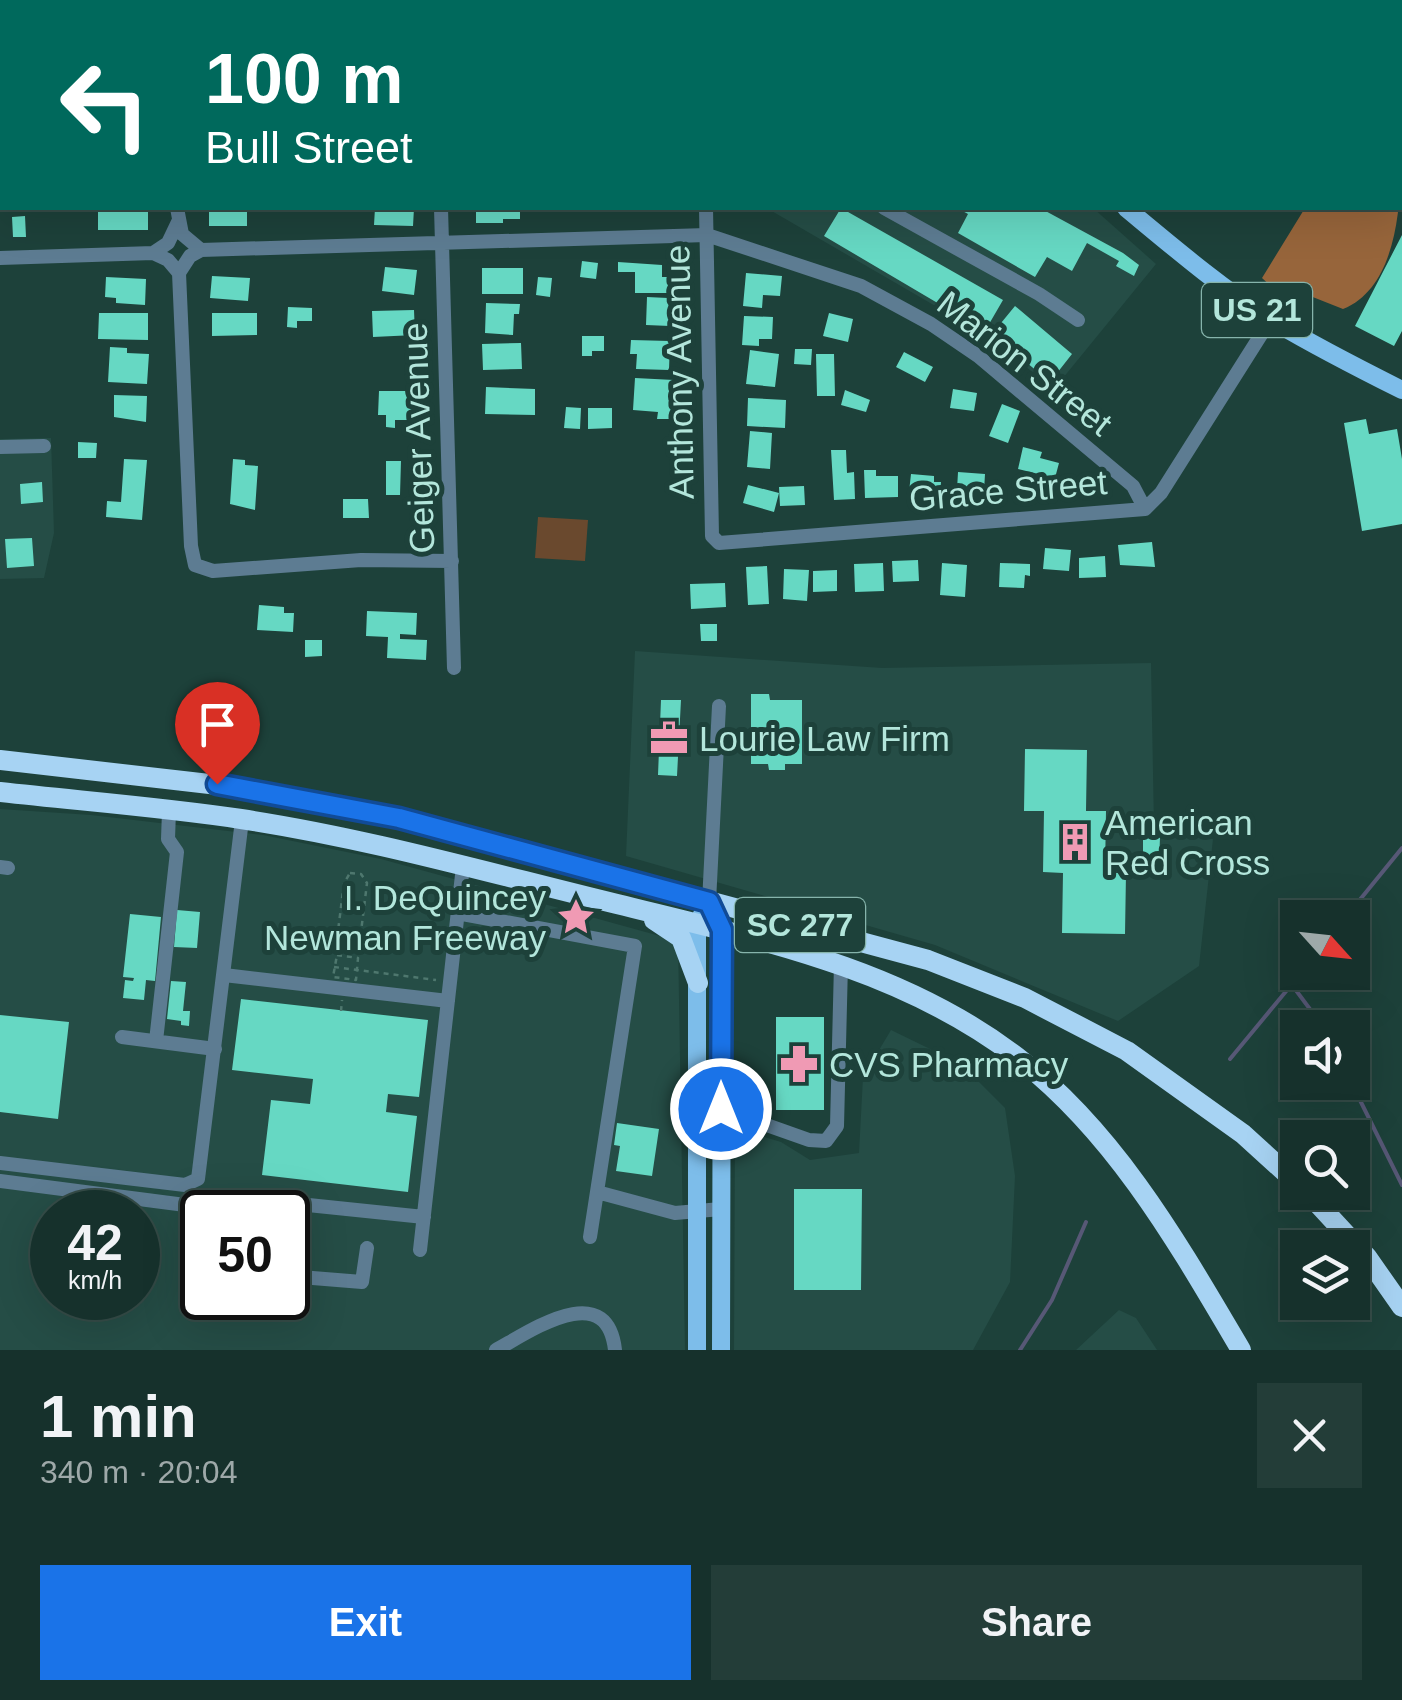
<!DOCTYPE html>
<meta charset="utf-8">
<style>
body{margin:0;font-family:Helvetica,sans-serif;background:#233d38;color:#f1f3f6;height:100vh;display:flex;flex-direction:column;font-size:38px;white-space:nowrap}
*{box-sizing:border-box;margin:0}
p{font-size:32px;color:#9ea9a9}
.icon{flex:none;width:55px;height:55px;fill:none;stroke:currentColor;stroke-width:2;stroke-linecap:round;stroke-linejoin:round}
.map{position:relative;height:1350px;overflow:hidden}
.drawer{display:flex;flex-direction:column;background:#16312c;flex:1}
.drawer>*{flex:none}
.guide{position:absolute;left:0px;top:0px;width:1402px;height:210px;box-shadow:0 10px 40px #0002,0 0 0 2px #354c48;background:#00695c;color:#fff;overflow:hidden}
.needle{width:65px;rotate:117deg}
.controls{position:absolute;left:1280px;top:900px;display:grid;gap:20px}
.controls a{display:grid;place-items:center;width:90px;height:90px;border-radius:0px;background:#16312c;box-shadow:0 10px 40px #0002,0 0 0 2px #354c48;font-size:50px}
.speed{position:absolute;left:30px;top:1190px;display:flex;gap:20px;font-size:50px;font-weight:700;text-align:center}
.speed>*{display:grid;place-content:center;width:130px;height:130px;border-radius:50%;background:#16312c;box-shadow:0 10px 40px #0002,0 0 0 2px #354c48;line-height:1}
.speed small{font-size:25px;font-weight:400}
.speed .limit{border:5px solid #111;border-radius:15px;background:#fff;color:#111}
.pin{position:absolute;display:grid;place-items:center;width:85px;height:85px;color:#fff;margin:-102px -42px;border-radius:50% 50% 50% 0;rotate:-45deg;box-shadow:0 0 10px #0007}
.pin .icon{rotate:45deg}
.me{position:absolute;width:110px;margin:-55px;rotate:0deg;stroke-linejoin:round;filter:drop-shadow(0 0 8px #0008)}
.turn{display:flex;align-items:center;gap:35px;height:210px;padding:0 40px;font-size:45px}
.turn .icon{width:130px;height:130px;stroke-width:2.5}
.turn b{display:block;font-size:70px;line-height:85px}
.round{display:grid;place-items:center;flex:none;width:105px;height:105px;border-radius:0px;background:#233d38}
.headline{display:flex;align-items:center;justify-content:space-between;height:170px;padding:0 40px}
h1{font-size:60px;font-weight:700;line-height:75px}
.action{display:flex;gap:20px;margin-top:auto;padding:20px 40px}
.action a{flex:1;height:115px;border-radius:0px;background:#1a73e8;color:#fff;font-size:40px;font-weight:700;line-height:115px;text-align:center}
.action a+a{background:#233d38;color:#f1f3f6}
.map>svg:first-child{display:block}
</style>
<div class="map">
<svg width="1402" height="1350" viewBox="0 0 1402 1350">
<rect width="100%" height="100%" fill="#1d413a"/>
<path fill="#254d46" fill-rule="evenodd" d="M771,208H1093L1156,264L1054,389L987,336L770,210Z
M51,438L54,533L44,578L0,579V439Z
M635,651L882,668L1151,663L1154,827L1213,839L1199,966L1118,1021L935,945L626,856Z
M0,809L91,815L263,835L381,859L678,941L685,1350H0ZM52,1212H138V1298H52ZM202,1212H288V1298H202Z
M891,1030L961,1064L1005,1108L1015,1176L1010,1282L973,1350H734L735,1128L781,1142L810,1160L859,1153L863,1077Z
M1119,1310L1136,1318L1157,1350H1076Z"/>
<path fill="#6a492e" d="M538,517L588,520L585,561L535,558Z"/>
<path fill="#97653b" d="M1400,155C1402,206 1396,288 1343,309L1295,290L1276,291L1262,278L1305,208H1400Z"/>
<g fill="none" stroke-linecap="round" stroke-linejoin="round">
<path stroke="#575876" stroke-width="4" d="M1345,918L1402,848
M1292,985L1324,1028
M1230,1059L1302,972
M1351,1082L1402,1185
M1020,1350L1052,1300L1086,1222"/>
</g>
<path fill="#66d8c3" d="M98,208H148V230H98Z
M209,208H247V226H209Z
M375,208H414L413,226L374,225Z
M476,208H520V219H503V223H476Z
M841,208L1003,300L985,331L824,236Z
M957,208H1040L1123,253L1139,265L1134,276L1116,266L1119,261L1087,243L1072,271L1047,257L1035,277L958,233L968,214Z
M25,216L26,237H13L12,217Z
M1402,235V331L1394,346L1355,326Z
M582,261L598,263L596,279L580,277Z
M618,262L662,265V277H668V293H635V272H618Z
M385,267L417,270L414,295L382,291Z
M482,268H523V294H482Z
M746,273L782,276L780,296L763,295L762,308L743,306Z
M212,276L250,278L248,301L210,298Z
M106,277L146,279L145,305L116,303V298L105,297Z
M538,277L552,278L550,297L536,295Z
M647,297L668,298L670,326L646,325Z
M486,303L520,304L519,314H514L513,335L485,333Z
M1015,306L1072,354L1050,382L992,334Z
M288,307L312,308V321H297V328L287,327Z
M414,310L415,335L373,337L372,311Z
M99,313H148V340L98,339Z
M212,313H257V335L212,336Z
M829,313L853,319L848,342L823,336Z
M744,316L773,317L772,339H759V346L742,345Z
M582,336H604V351H592V356H582Z
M631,340L670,341L669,370L636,369L637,354H630Z
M521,343L522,369L483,370L482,344Z
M110,347L127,348V353L149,354L147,384L108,382Z
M795,349H812L811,365L794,364Z
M750,350L779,354L775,387L746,384Z
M904,352L933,367L925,382L896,367Z
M816,354H834L835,396H817Z
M635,378L674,380L672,419H657L658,412L633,410Z
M486,387L535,389V415L485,414Z
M953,389L977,393L974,411L950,408Z
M845,390L870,400L866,412L841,405Z
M379,391H417V420H395V428L386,427V415H378Z
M114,395L147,396L146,422L114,417Z
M748,398L786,400L785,428L747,426Z
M1002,404L1020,411L1008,443L989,436Z
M566,407L581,408L580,429L564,428Z
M588,408H612V428L588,429Z
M1366,419L1369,434L1397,429L1402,459V524L1362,531L1344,423Z
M750,431L772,433L770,469L747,467Z
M78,442L97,443L96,458H78Z
M1023,447L1042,452L1040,458L1059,463L1055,478L1018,469Z
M831,450H846L847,473L854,472L855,499L834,500Z
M124,459L147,460L142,520L106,517L107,501L121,502Z
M233,459L245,460V465L258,466L255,510L230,504Z
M386,461H401L400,495H386Z
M864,470H876V476H898V497L865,498Z
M958,472L985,474L984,491L957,490Z
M911,474L934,476V482H941L940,494L909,492Z
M42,482L43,502L21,504L20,484Z
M748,485L779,493L774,512L743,503Z
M804,486L805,505L780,506L779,487Z
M343,499H368L369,518H343Z
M32,538L34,566L7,568L5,539Z
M1152,542L1155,567L1120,565L1118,545Z
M1045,548L1071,550L1069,571L1043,569Z
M1105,556L1106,577L1079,578V558Z
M918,560L919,581L893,582L892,561Z
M883,563L884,591L855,592L854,564Z
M942,563L967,565L965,597L940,595Z
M1000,563L1030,564V576L1025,575L1024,588L999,587Z
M767,566L769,604L748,605L746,567Z
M784,569L809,570L807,601L783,599Z
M837,570V591L813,592V571Z
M725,583L726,607L691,609L690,584Z
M259,605L284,607V613H294L293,632L257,630Z
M367,611L417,613L416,635L400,634V639L427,640L426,660L387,658L388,637L366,636Z
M700,624H717V641H701Z
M305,640H322V656L305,657Z
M751,694H769L770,700H802V764H785V770H769L768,764H751Z
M661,700H681L677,776L658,775Z
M1025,749L1087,750L1086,811H1106L1105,873H1126L1125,934L1062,933L1063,873L1043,872L1044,811H1024Z
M1143,837H1160L1159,865L1143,864Z
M177,910L200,912L197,948L174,947Z
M130,914L161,917L155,981L146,980L144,1000L123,998L125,980L133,981L134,978L123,977Z
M171,981L186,982L183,1011H190L189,1026L181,1025V1021L167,1019Z
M241,999L428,1020L419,1097L388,1094L386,1112L417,1116L408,1192L262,1175L271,1100L310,1104L313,1079L232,1070Z
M0,1015L69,1022L58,1119L0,1112Z
M776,1017H824V1110H776Z
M617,1123L659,1129L652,1176L616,1171L620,1146L614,1145Z
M794,1189H862L861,1290H794Z"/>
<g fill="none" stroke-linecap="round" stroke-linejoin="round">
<path stroke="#4e776e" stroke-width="2.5" stroke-dasharray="5 5" stroke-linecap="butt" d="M350,873L361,874L367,883L361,932L357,936L342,934L338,931L344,883Z
M348,954L350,937
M337,955L358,958L356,980L333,977Z
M334,967L436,980
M341,1011L342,1000"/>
<path stroke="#5d7c92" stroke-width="14" d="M437,0V2
M701,0L702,2
M990,0V2
M183,2L184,0
M0,34H2
M177,208L182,234L201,250
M441,208L454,668
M706,208L712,536L719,543L1145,509L1161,493L1271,319
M884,208L1039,294L1078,320
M153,253L168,243L178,222
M0,258L153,253L168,260L179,273
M179,273L190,256L201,250L707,235L861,286L931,324L978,356L1133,486L1145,509
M179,273L191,546L195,565L213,571L361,560L452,561
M0,447L44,446
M0,867L8,868
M709,902L719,706
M457,913L635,946L590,1237
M224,975L448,1001
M122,1037L215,1049
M156,1041L177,852L168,839L169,811
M721,1109L809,1140L826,1141L837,1126L841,964
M0,1163L185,1185L198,1179L242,820
M0,1181L239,1212
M597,1192L675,1213L721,1209
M239,1212L241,1198L424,1217
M420,1250L463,866
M288,1276L362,1282L367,1248
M496,1350C529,1332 607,1277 615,1350"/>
<path stroke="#7dbdea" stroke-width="18" d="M820,0L825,2
M1126,208C1173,247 1221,288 1273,321C1315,346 1358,368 1402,390
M718,920L722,931L721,1350
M697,1350V924L709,902"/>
<path stroke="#a7d3f3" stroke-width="20" d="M0,760L253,789L399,818L928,960L1025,998L1127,1051L1243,1134L1298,1184
M0,792C80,801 161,807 241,819C368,838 493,874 617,904C757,939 901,968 1017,1057C1116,1133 1179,1245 1241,1350
M654,920L681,938L698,983
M1307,1192L1367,1257L1402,1307"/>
<path stroke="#85b3a9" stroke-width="4" stroke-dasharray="18 18" stroke-linecap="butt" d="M1297,0L1299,2
M1400,133L1402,136"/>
</g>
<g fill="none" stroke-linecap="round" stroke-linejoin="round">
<g stroke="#114b97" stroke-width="25">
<path id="route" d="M217,784L399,818L709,902L722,930L721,1109"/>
</g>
<use href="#route" stroke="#1a73e8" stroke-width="18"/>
</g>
<defs>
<g id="office-bare" transform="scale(3)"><path d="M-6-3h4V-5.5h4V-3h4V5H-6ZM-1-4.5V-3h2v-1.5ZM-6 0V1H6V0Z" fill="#f09ab4" stroke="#1d413a" stroke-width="2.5" paint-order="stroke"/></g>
<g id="building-bare" transform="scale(3)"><path d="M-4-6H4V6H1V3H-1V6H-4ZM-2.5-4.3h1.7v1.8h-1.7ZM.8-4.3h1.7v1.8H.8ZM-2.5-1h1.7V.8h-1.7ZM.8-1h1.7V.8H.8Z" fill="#f09ab4" stroke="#1d413a" stroke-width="2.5" paint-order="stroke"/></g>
<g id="sight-bare" transform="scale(3)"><path d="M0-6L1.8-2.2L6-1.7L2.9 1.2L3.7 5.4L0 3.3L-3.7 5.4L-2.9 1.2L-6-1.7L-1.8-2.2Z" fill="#f09ab4" stroke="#1d413a" stroke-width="2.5" paint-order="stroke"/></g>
<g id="pharmacy-bare" transform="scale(3)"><path d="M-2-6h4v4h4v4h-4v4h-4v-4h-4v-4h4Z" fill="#f09ab4" stroke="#1d413a" stroke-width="2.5" paint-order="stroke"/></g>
</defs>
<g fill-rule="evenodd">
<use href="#office-bare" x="669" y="738"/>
<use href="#building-bare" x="1075" y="842"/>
<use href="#sight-bare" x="576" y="917"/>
<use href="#pharmacy-bare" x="799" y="1064"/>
</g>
<g text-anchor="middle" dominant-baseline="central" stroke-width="10" stroke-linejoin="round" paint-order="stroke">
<g fill="#1d413a" stroke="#86b4ab" stroke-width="2.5">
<rect x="1202" y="283" width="110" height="54" rx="8"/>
<rect x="735" y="898" width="130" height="54" rx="8"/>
</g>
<g font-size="32" font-weight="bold" fill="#b3e6db">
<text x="1257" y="310">US 21</text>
<text x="800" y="925">SC 277</text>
</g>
<g font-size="35" fill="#b3e6db" stroke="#1d413a">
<text transform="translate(1025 363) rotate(38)">Marion Street</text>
<text transform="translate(679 372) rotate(-91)">Anthony Avenue</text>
<text transform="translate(418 438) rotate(-92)">Geiger Avenue</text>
<text transform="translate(1008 490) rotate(-5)">Grace Street</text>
</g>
<g font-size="35" fill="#b3e6db" stroke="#1d413a" text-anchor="start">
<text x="699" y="738">Lourie Law Firm</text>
<text x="1105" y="822">American<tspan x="1105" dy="40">Red Cross</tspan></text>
<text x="546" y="897" text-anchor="end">I. DeQuincey<tspan x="546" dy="40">Newman Freeway</tspan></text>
<text x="829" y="1064">CVS Pharmacy</text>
</g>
</g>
</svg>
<div class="controls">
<a><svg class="needle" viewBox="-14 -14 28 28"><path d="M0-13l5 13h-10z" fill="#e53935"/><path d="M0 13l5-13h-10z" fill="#9ea9a9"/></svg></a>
<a><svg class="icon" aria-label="sound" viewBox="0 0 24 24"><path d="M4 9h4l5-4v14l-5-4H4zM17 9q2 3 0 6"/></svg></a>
<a><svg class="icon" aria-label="search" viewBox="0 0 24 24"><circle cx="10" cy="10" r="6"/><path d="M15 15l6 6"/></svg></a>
<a><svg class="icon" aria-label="layers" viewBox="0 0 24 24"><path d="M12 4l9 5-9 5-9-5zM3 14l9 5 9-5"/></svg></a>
</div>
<div class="speed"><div>42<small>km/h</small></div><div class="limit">50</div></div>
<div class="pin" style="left:217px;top:784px;background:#d93025"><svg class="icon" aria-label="arrive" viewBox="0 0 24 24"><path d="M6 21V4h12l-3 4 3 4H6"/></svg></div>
<svg class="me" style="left:721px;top:1109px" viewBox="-20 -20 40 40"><circle r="17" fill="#1a73e8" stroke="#fff" stroke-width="3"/><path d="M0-11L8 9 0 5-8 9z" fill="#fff"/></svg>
<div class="guide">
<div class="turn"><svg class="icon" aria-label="left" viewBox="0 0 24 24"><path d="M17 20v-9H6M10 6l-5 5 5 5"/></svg><div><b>100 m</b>Bull Street</div></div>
</div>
</div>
<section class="drawer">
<div class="headline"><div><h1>1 min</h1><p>340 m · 20:04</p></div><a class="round"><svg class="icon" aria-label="close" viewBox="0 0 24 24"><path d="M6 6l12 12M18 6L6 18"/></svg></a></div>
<div class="action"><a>Exit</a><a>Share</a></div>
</section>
